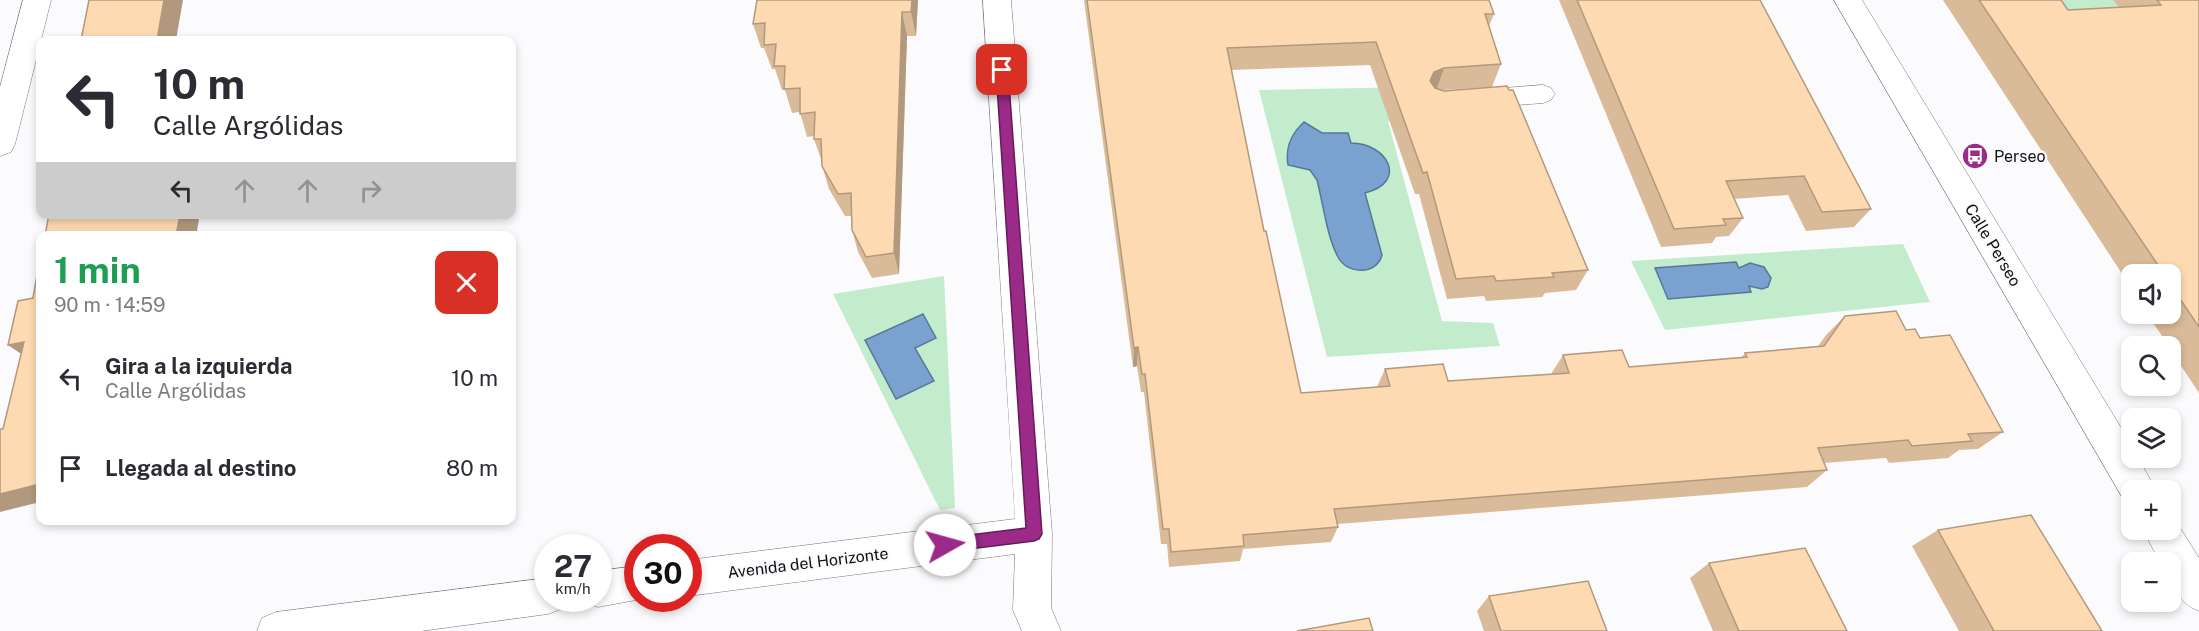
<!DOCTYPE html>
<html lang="es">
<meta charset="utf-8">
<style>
body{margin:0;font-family:"Public Sans",sans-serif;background:#f2f2f3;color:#2b2b33;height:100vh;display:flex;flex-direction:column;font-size:22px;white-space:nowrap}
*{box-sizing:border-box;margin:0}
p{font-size:20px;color:#7c7c81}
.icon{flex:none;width:33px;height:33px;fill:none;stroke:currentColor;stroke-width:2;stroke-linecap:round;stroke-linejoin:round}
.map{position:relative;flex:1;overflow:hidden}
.sheet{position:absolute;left:36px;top:231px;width:480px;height:294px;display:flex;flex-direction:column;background:#fff;border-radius:12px;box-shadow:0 3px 9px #0003}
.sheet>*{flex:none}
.top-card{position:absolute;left:36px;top:36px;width:480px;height:183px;border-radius:12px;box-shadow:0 3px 9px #0003;background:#fff;color:#2b2b33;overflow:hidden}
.fabs{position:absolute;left:2121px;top:264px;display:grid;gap:12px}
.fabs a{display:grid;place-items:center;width:60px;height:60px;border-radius:12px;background:#fff;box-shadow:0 3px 9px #0003;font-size:30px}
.speed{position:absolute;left:534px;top:534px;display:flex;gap:12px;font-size:30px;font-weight:700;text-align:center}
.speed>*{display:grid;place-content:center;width:78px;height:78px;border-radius:50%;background:#fff;box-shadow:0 3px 9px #0003;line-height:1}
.speed small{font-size:15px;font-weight:400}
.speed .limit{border:9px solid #d22;background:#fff;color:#111}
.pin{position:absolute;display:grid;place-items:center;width:51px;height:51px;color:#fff;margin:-26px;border-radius:12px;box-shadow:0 3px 9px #0006}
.me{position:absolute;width:66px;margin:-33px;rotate:83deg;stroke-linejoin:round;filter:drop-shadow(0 0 4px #0008)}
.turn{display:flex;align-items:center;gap:21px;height:126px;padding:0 18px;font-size:27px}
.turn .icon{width:78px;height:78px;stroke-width:2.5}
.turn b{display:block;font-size:42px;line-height:51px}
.lanes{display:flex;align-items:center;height:57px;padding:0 18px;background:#0003;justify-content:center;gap:30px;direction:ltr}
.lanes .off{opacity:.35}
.round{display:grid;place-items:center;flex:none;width:63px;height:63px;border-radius:12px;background:#f2f2f3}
.overview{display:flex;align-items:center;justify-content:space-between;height:102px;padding:0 18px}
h1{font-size:36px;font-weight:700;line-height:45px;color:#1e9e55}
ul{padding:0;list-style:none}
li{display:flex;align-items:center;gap:18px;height:90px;padding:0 18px}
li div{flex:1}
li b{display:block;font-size:22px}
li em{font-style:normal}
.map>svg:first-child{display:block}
</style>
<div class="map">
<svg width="2199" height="631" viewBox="0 0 2199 631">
<rect width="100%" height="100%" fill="#fbfbfd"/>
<path fill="#c3eccc" d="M2061,0H2186L2070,12Z
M1415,87L1425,118L1388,121L1442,321L1493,323L1500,346L1327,357L1259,90Z
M1903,244L1930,302L1665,330L1631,261Z
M944,276L955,508L940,510L833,294Z"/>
<path fill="#79a2d0" stroke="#597697" stroke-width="1.5" d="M1304,122L1322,133H1348L1351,143C1387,143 1409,182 1365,193L1382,255C1377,275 1347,275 1338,257C1327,237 1323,203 1317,180L1310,170L1288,165C1285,147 1291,134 1304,122Z
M1736,262L1739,268L1750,263L1764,267L1771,278L1768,287L1762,289L1749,286L1751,292L1668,299L1655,268Z
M923,314L936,338L915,348L934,381L896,399L865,340Z"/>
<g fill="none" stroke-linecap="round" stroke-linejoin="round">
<g stroke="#767781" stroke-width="1">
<path id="service" d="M1543,85L1551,88L1555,94L1551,100L1543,103L1480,108L1472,105L1468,99L1472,93L1480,90Z"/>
</g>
<g stroke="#767781" stroke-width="1">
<path id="minor" d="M23,0H51L15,144L11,152L0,156V87Z
M983,0H1011L1052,534L1051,608L1061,631H1022L1013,610L1015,554L688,596V560L1015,519Z
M1834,0H1862L2132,446V458H2138L2156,490H2132V504L2125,502Z
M2170,516L2174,518L2199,558V611C2178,603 2170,584 2170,562H2160L2143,530H2170Z
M638,566V598H647L598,607L585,602L583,598H598V571Z
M548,578V598H566L561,609L548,614L421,631H257L262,618L276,612Z"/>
</g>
<use href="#service" fill="#fff" fill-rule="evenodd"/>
<use href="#minor" fill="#fff" fill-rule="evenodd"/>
</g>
<path fill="#dabb99" d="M918,0L916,36H907L899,274L872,278L858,252L852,230V216H845L829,189L822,166V162L814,139L815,136L807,137L800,112L792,113L785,90H782L775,69H772L764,48H761L753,24Z
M1084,0H1489L1494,14L1489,26L1501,64L1492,87L1442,90L1588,270L1576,290L1545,293L1542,297L1486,301L1484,296L1447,299L1419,194H1415L1370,65L1231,70L1264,231L1301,393L1377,387L1385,369L1448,381L1551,374L1563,355L1629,367L1741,358L1745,353L1818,346L1826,335L1845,316L1906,330L1920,338L2003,432L1978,449L1959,450L1948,458L1889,463L1886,458L1824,463L1827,470L1807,487L1338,524V527L1331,542L1243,549L1240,561L1169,567L1167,544H1161L1144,392H1141L1137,366L1133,367Z
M1559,0H1760L1871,209L1854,227L1806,231L1788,195L1734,199L1743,218L1729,236L1716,237L1712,243L1661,247Z
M1943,0H2061L2068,10L2119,7L2113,0H2199V393L2170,349V346H2169L2147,314H2170V274H2132V289Z
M1938,530L2102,631H1959L1912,546Z
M1709,563L1847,631H1713L1690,578Z
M1489,596L1607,631H1484L1477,611Z"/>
<path fill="#b2997d" d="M164,0H183L176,40H157Z
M912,0H918L916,36L911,12Z
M902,12L907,36L899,274L894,253Z
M1444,68L1436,91L1430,81L1434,72Z
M180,214H200L196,236H176Z
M24,342L30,360L8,345Z
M1138,347L1137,366L1133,367L1134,348Z
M40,484V502L0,512V494Z"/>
<path fill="#fedab2" stroke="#b2997d" stroke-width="1.5" d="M89,0H164L157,40H81Z
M757,0H912L911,12H902L894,253L866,257L852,230L851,193L838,194L822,166L821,139H814L815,112L800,114V88L784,89L785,66H774L776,44L764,45L765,23L753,24Z
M1087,0H1489L1494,14H1485L1501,64L1444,68L1434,72L1430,81L1435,88L1444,91L1507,86L1509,90H1513L1588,270L1552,273L1554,277L1496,281L1494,276L1456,279L1427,172L1423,173L1376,42L1227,48L1264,231H1266L1301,393L1390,386L1385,369L1443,364L1448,381L1569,373L1563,355L1622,350L1629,367L1747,357L1745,353L1824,346L1845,316L1896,311L1906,330L1915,329L1920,338L1950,335L2003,432L1968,434L1972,441L1912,446L1908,440L1818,448L1827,470L1334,509L1338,527L1243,535L1244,546L1171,552L1169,529H1163L1145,374H1142L1138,347L1134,348Z
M1577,0H1760L1871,209L1822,212L1804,176L1726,181L1743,218L1723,219L1726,225L1674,229Z
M1979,0H2061L2068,10L2161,5L2157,0H2199V327L2170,284V274H2164Z
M49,214H180L176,236H45Z
M40,258V484L0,494V429H3L24,342L8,345L18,301L33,298Z
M2031,515L2102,631H1994L1938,530Z
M1805,548L1847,631H1739L1709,563Z
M1588,581L1607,631H1501L1489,596Z
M1369,618L1373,631H1297Z"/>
<path fill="#9b2a88" stroke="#651b58" stroke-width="1.5" d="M1002,65L1008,70L1042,534L1039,539L1034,541L945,552L940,550L938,545L940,540L945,538L1026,528L996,70Z"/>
<defs>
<g id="bus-disc" transform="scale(1.35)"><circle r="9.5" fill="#9b2a88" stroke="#fbfbfd"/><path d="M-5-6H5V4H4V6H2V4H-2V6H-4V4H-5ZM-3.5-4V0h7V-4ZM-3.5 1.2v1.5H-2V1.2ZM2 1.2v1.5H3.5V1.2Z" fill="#fff"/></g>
</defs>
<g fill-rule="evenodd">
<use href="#bus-disc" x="1975" y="156"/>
</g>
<g text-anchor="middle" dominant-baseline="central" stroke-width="5" stroke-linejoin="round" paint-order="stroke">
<g font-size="16" fill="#0f0f13" stroke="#fbfbfd" text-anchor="start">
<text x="1994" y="156">Perseo</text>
</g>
<g font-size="16" fill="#0f0f13" stroke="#fbfbfd">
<text transform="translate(1993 245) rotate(59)">Calle Perseo</text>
<text transform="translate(808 563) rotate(-7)">Avenida del Horizonte</text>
</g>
</g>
</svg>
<div class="fabs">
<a><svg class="icon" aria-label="sound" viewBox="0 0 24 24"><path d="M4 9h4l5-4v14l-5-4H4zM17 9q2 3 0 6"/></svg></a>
<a><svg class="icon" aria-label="search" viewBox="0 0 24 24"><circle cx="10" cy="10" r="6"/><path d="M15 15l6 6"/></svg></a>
<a><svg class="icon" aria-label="layers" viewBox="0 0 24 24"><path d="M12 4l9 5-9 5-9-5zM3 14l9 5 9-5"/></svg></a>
<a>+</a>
<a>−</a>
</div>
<div class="speed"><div>27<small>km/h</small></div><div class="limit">30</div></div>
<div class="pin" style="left:1002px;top:70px;background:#d93025"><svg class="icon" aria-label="arrive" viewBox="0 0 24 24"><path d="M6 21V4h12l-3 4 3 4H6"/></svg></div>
<svg class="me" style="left:945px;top:545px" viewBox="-20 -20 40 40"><circle r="19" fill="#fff"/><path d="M0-13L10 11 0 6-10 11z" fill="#9b2a88"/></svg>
<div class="top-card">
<div class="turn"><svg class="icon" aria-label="left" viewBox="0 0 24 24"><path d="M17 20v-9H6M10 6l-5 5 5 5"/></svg><div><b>10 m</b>Calle Argólidas</div></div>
<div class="lanes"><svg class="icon" aria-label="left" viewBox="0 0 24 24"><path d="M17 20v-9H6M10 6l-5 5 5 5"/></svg><svg class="icon off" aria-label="ahead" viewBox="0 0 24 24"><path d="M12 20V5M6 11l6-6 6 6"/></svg><svg class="icon off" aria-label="ahead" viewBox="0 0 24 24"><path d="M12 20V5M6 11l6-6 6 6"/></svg><svg class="icon off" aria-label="right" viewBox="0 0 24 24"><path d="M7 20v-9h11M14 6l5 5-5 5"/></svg></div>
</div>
<section class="sheet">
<div class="overview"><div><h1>1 min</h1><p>90 m · 14:59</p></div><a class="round" style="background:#d93025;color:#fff"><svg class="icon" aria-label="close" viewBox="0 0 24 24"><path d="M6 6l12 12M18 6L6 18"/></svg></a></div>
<ul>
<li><svg class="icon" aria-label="left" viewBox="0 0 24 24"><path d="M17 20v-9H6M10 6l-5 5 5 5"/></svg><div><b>Gira a la izquierda</b><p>Calle Argólidas</p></div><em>10 m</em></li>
<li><svg class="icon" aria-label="arrive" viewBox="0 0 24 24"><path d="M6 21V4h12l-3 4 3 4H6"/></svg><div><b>Llegada al destino</b></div><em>80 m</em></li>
</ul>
</section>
</div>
